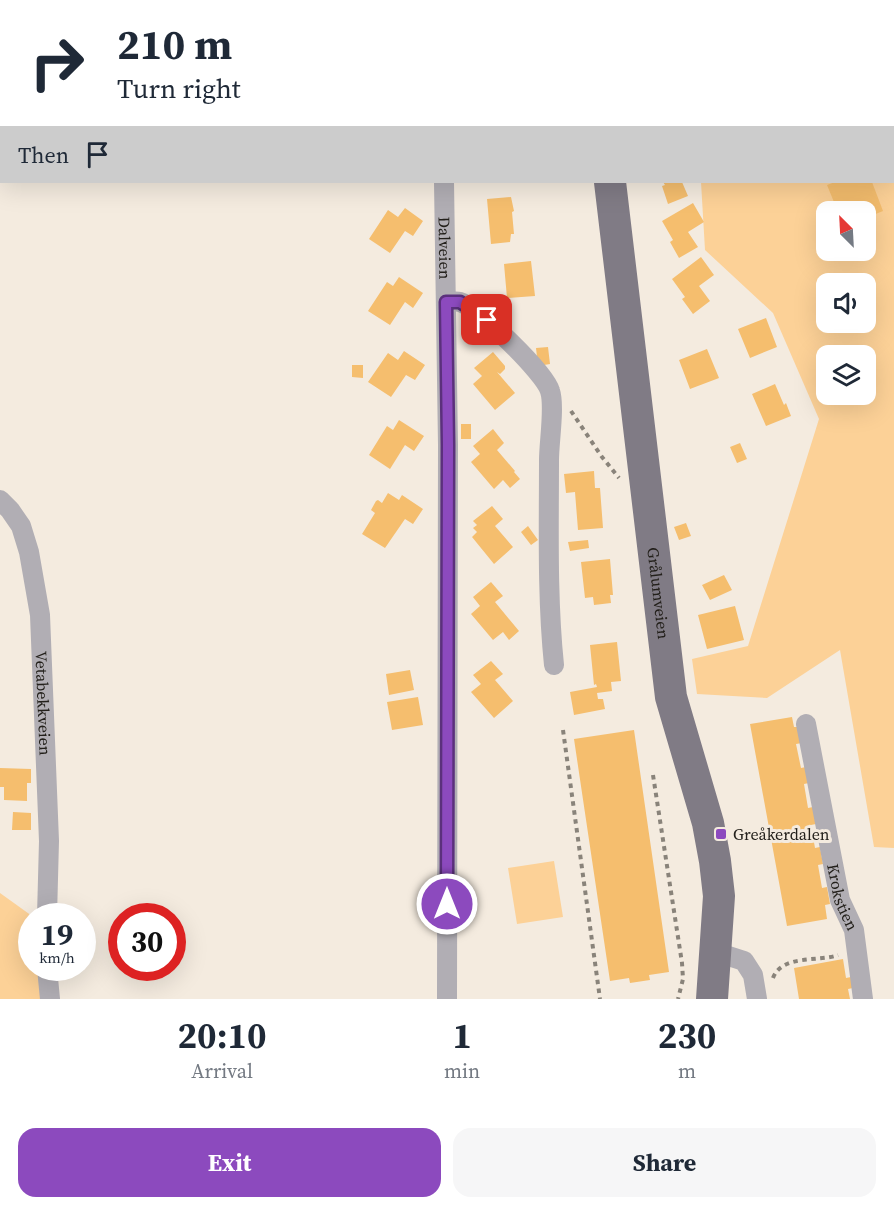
<!DOCTYPE html>
<meta charset="utf-8">
<style>
body{margin:0;font-family:"Source Serif 4",serif;background:#f6f6f7;color:#1f2937;height:100vh;display:flex;flex-direction:column;font-size:22px;white-space:nowrap}
*{box-sizing:border-box;margin:0}
p{font-size:20px;color:#747a83}
.icon{flex:none;width:33px;height:33px;fill:none;stroke:currentColor;stroke-width:2;stroke-linecap:round;stroke-linejoin:round}
.map{position:relative;height:999px;overflow:hidden}
.sheet{display:flex;flex-direction:column;background:#fff;flex:1}
.sheet>*{flex:none}
.top-card{position:absolute;left:0px;top:0px;width:894px;height:183px;box-shadow:0 6px 24px #0002;background:#fff;color:#1f2937;overflow:hidden}
.needle{width:39px;rotate:336deg}
.controls{position:absolute;left:816px;top:201px;display:grid;gap:12px}
.controls a{display:grid;place-items:center;width:60px;height:60px;border-radius:12px;background:#fff;box-shadow:0 6px 24px #0002;font-size:30px}
.speed{position:absolute;left:18px;top:903px;display:flex;gap:12px;font-size:30px;font-weight:700;text-align:center}
.speed>*{display:grid;place-content:center;width:78px;height:78px;border-radius:50%;background:#fff;box-shadow:0 6px 24px #0002;line-height:1}
.speed small{font-size:15px;font-weight:400}
.speed .limit{border:9px solid #d22;background:#fff;color:#111}
.pin{position:absolute;display:grid;place-items:center;width:51px;height:51px;color:#fff;margin:-26px;border-radius:12px;box-shadow:0 3px 9px #0006}
.me{position:absolute;width:66px;margin:-33px;rotate:0deg;stroke-linejoin:round;filter:drop-shadow(0 0 4px #0008)}
.turn{display:flex;align-items:center;gap:21px;height:126px;padding:0 18px;font-size:27px}
.turn .icon{width:78px;height:78px;stroke-width:2.5}
.turn b{display:block;font-size:42px;line-height:51px}
.then{display:flex;align-items:center;height:57px;padding:0 18px;background:#0003;gap:12px;font-size:22px}
.eta{display:flex;justify-content:space-evenly;align-items:center;height:102px;text-align:center}
.eta b{font-size:36px;font-weight:700;line-height:42px}
.primary-button{display:flex;gap:12px;margin-top:auto;padding:12px 18px}
.primary-button a{flex:1;height:69px;border-radius:18px;background:#8c4abe;color:#fff;font-size:24px;font-weight:700;line-height:69px;text-align:center}
.primary-button a+a{background:#f6f6f7;color:#1f2937}
.map>svg:first-child{display:block}
</style>
<div class="map">
<svg width="894" height="999" viewBox="0 0 894 999">
<rect width="100%" height="100%" fill="#f4ebdf"/>
<path fill="#fcd197" fill-rule="evenodd" d="M648,0H894V848L874,847L840,650L767,698L697,694L692,659L748,646L819,419L773,313L705,250L701,182H892V2ZM826,212H866V250H826ZM826,284H866V322H826ZM826,356H866V394H826Z
M554,861L563,917L517,924L508,868Z
M0,893L32,916V968H41V999H0Z"/>
<path fill="#f5be6e" d="M663,182H682L688,196L668,204L662,186L665,185Z
M835,182H872L883,211L866,218V212H853L850,202L836,207L827,185Z
M511,197L514,211L512,212L514,234H511L510,242L491,244L487,199Z
M693,203L704,222L688,232L698,247L679,258L670,242L673,240L662,221Z
M405,208L423,221L413,236L405,231L390,253L369,239L388,210L398,217Z
M701,257L714,275L699,286L710,301L693,314L682,299L685,297L672,279Z
M531,261L535,296L507,298L504,264Z
M399,277L423,293L413,308L405,302L390,325L368,311L387,282L393,286Z
M766,318L777,347L750,358L738,329Z
M548,347L550,364L538,366L536,348Z
M707,349L719,378L690,389L679,360Z
M404,351L425,365L415,380L406,375L391,397L368,382L388,353L398,360Z
M493,352L505,366V369L500,374L497,372L515,393L495,410L473,384L482,376L474,368Z
M352,365H363V378L352,377Z
M775,384L784,405L786,403L791,416L766,426L752,394Z
M399,420L424,436L414,451L405,445L390,469L369,455L387,426L393,430Z
M461,424H471V439H461Z
M493,429L504,443L497,450L515,471L514,472L520,479L510,488L503,480L494,489L471,462L480,454L473,446Z
M740,443L747,459L737,463L730,447Z
M594,471L595,488H600L603,528L578,530L575,492L566,493L564,474Z
M388,493L399,500L402,495L423,509L413,524L405,519L385,548L362,534L375,513L371,510L376,501L378,500L382,503Z
M492,506L503,519L495,526L513,547L494,564L472,537L477,532L473,528L477,525L473,521Z
M686,523L691,536L679,540L674,527Z
M528,526L538,540L531,545L521,532Z
M588,540L589,548L570,551L568,542Z
M610,559L613,595H610L611,603L594,605L593,597L585,598L581,562Z
M724,575L732,590L710,600L702,585Z
M491,582L503,596L495,602L519,631L509,640L503,632L493,640L471,614L480,606L473,597Z
M735,606L744,640L707,649L698,615Z
M617,642L621,681L611,682L612,691L597,693L598,699H603L605,709L574,715L570,692L597,687L596,684L594,685L590,645Z
M491,661L503,674L495,680L513,701L494,718L471,692L481,684L473,675Z
M410,670L414,690L389,695L386,674Z
M418,697L423,725L392,730L387,702Z
M792,717L794,727H799L802,743L796,744L801,768L806,767L809,783L804,784L808,808L813,807L816,824L811,825L815,848L820,847L823,864L818,865L822,888L827,887L830,904L825,905L827,919L787,926L750,724Z
M634,730L669,972L649,975L650,980L630,983L629,978L610,981L574,739Z
M0,768L31,769V783H27V801L4,800V787H0Z
M13,812L31,813V830H12Z
M843,959L846,978L851,977L853,988L848,989L850,999H799L794,968Z"/>
<g fill="none" stroke-linecap="round" stroke-linejoin="round">
<path stroke="#89837a" stroke-width="4" stroke-dasharray="4.5 4.5" stroke-linecap="butt" d="M571,411L602,457L619,478
M563,730L600,999
M653,775L682,963L683,979L678,999
M773,978C782,954 820,962 838,955"/>
<g stroke="#b1aeb4" stroke-width="20">
<path d="M432,0V2"/>
<path id="s1" d="M444,182L448,445L447,999"/>
<path d="M446,302C450,302 456,301 460,302C478,308 545,373 550,391C555,406 549,442 549,460C549,528 547,597 554,665"/>
<path id="s2" d="M0,500L10,510L21,526L29,552L40,615L49,841L47,916"/>
<path id="s3" d="M806,724L840,900L854,930L863,999"/>
<path d="M716,952L744,961L753,975L757,999"/>
<path d="M47,968L50,999"/>
</g>
<g stroke="#807b85" stroke-width="32">
<path d="M606,2V0"/>
<path id="s4" d="M610,182L671,697L708,823L715,861L719,896L712,999"/>
</g>
</g>
<g fill="none" stroke-linecap="round" stroke-linejoin="round">
<g stroke="#5b307c" stroke-width="15">
<path id="route" d="M447,904L448,445L446,302H460L487,320"/>
</g>
<use href="#route" stroke="#8c4abe" stroke-width="10"/>
</g>
<rect fill="#8c4abe" stroke="#f4ebdf" stroke-width="2" x="715" y="828" width="12" height="12" rx="3"/>
<g text-anchor="middle" dominant-baseline="central" stroke-width="6" stroke-linejoin="round" paint-order="stroke">
<g font-size="16" fill="#23201b" stroke="#f4ebdf">
<text stroke="none"><textPath href="#s1" startOffset="66">Dalveien</textPath></text>
<text stroke="none"><textPath href="#s4" startOffset="414">Grålumveien</textPath></text>
<text stroke="none"><textPath href="#s2" startOffset="213">Vetabekkveien</textPath></text>
<text stroke="none"><textPath href="#s3" startOffset="177">Krokstien</textPath></text>
</g>
<g font-size="16" fill="#23201b" stroke="#f4ebdf" text-anchor="start">
<text x="733" y="834">Greåkerdalen</text>
</g>
</g>
</svg>
<div class="controls">
<a><svg class="needle" viewBox="-14 -14 28 28"><path d="M0-13l5 13h-10z" fill="#e53935"/><path d="M0 13l5-13h-10z" fill="#747a83"/></svg></a>
<a><svg class="icon" aria-label="sound" viewBox="0 0 24 24"><path d="M4 9h4l5-4v14l-5-4H4zM17 9q2 3 0 6"/></svg></a>
<a><svg class="icon" aria-label="layers" viewBox="0 0 24 24"><path d="M12 4l9 5-9 5-9-5zM3 14l9 5 9-5"/></svg></a>
</div>
<div class="speed"><div>19<small>km/h</small></div><div class="limit">30</div></div>
<div class="pin" style="left:487px;top:320px;background:#d93025"><svg class="icon" aria-label="arrive" viewBox="0 0 24 24"><path d="M6 21V4h12l-3 4 3 4H6"/></svg></div>
<svg class="me" style="left:447px;top:904px" viewBox="-20 -20 40 40"><circle r="17" fill="#8c4abe" stroke="#fff" stroke-width="3"/><path d="M0-11L8 9 0 5-8 9z" fill="#fff"/></svg>
<div class="top-card">
<div class="turn"><svg class="icon" aria-label="right" viewBox="0 0 24 24"><path d="M7 20v-9h11M14 6l5 5-5 5"/></svg><div><b>210 m</b>Turn right</div></div>
<div class="then">Then<svg class="icon" aria-label="arrive" viewBox="0 0 24 24"><path d="M6 21V4h12l-3 4 3 4H6"/></svg></div>
</div>
</div>
<section class="sheet">
<div class="eta">
<div><b>20:10</b><p>Arrival</p></div>
<div><b>1</b><p>min</p></div>
<div><b>230</b><p>m</p></div>
</div>
<div class="primary-button"><a>Exit</a><a>Share</a></div>
</section>
